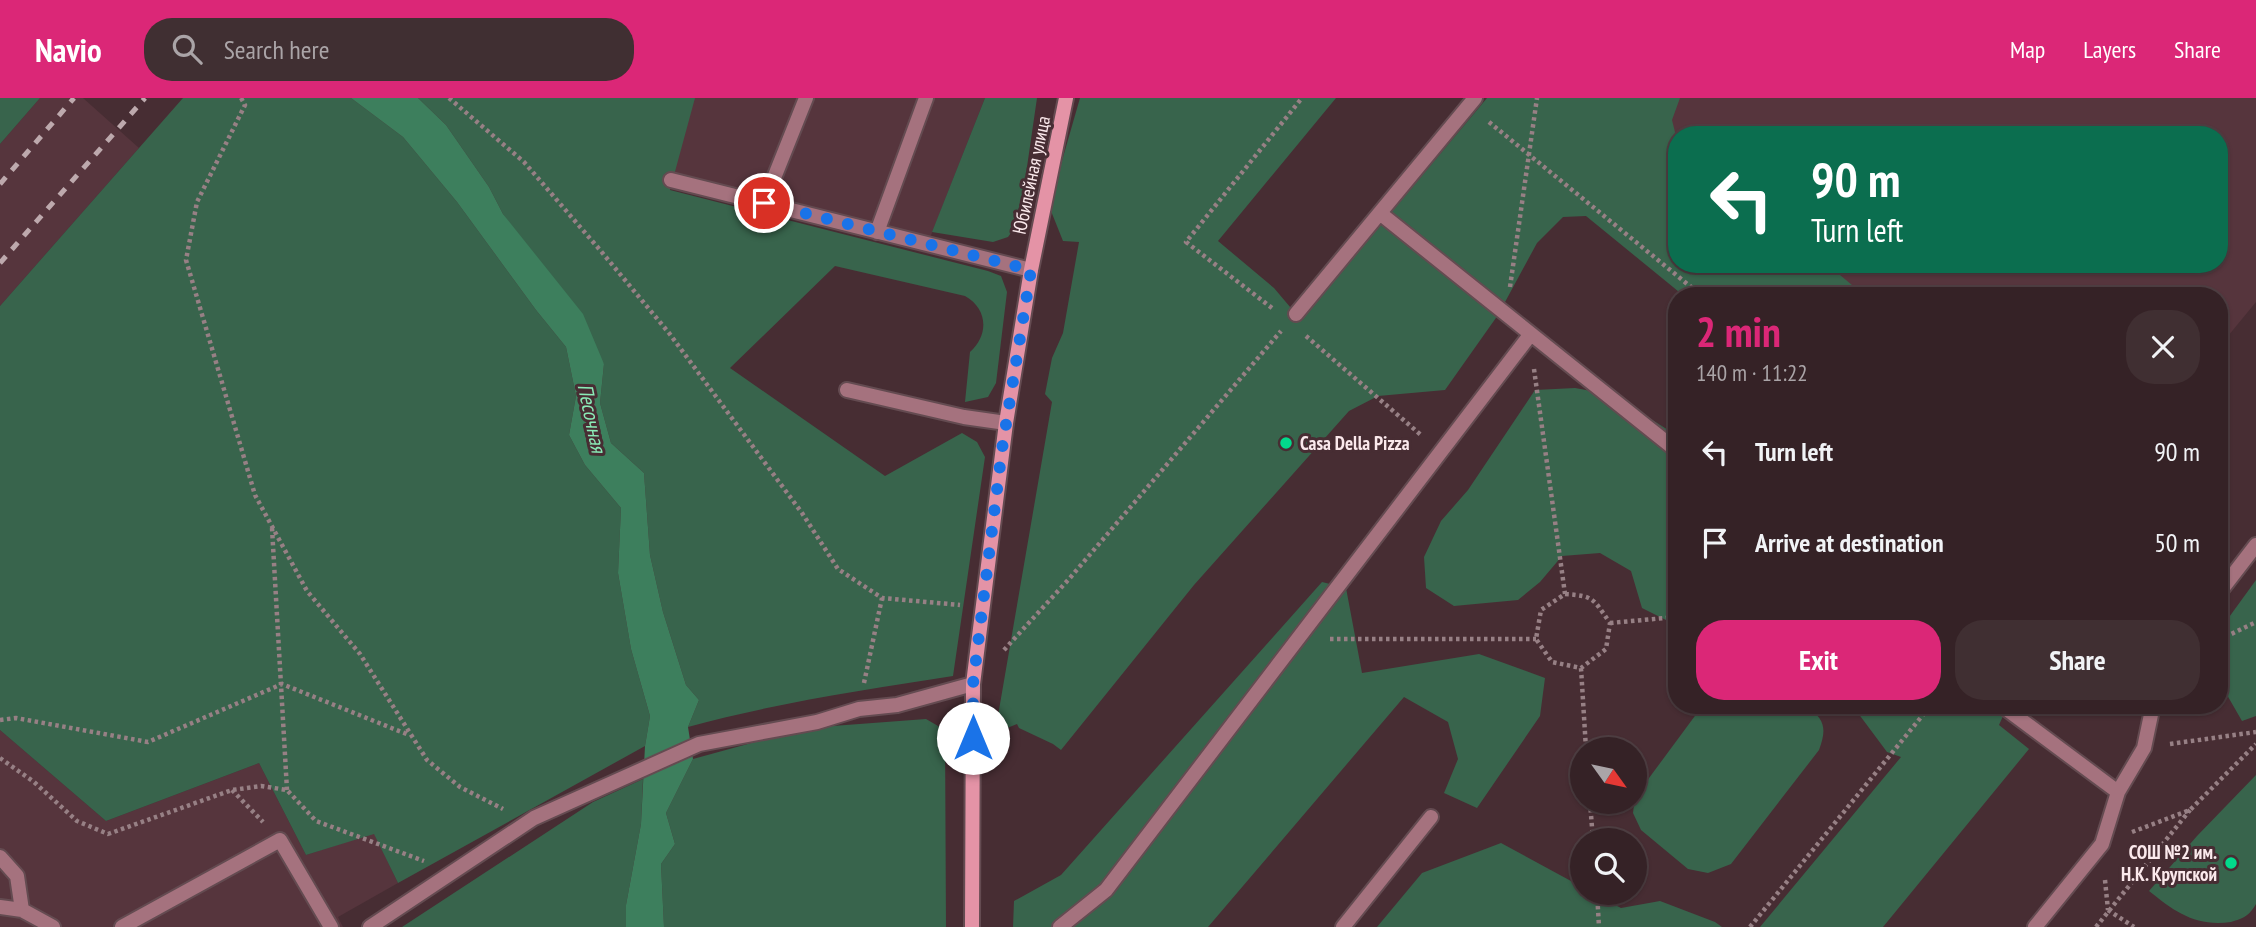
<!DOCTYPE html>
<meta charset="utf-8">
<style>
body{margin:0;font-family:"PT Sans Narrow",sans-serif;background:#402f32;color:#f1f3f6;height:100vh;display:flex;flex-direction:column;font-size:26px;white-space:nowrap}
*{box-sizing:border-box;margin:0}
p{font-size:23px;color:#aaa4a7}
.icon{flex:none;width:38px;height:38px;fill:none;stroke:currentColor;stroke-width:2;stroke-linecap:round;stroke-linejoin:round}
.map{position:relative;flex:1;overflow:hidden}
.side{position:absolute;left:1668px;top:189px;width:560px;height:427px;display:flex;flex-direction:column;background:#352226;border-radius:28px;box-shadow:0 2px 5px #0004,0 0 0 2px #4f3f43}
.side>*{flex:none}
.hud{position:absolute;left:1668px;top:28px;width:560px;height:147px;border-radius:28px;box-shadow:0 2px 5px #0004,0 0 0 2px #4f3f43;background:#0b6e4f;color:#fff;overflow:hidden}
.needle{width:46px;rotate:123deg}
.buttons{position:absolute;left:1570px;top:639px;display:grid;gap:14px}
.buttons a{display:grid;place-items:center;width:77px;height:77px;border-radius:50%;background:#352226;box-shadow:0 2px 5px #0004,0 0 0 2px #4f3f43;font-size:35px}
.pin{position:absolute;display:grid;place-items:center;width:60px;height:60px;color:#fff;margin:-30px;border:4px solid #fff;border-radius:50%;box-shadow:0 2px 7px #0007}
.me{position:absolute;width:77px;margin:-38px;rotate:0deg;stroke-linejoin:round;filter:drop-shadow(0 0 5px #0008)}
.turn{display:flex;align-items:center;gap:24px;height:147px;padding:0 28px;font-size:32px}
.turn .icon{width:91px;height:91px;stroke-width:2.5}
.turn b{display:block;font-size:49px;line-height:60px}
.round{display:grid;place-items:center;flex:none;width:74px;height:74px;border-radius:28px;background:#402f32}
.overview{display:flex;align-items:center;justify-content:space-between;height:119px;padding:0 28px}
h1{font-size:42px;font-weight:800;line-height:52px;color:#db2777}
.button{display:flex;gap:14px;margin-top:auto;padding:14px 28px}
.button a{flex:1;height:80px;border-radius:28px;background:#db2777;color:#fff;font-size:28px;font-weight:800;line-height:80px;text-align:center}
.button a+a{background:#402f32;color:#f1f3f6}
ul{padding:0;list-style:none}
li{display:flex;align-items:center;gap:21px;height:91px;padding:0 28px}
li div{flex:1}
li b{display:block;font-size:26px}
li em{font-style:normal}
header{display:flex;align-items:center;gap:42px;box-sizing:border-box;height:98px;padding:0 35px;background:#db2777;color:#fff}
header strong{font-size:33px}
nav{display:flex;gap:38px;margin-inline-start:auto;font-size:24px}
.search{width:490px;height:63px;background:#402f32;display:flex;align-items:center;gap:18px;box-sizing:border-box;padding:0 24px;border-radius:28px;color:#aaa4a7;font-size:26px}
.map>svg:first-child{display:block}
</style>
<header>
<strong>Navio</strong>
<div class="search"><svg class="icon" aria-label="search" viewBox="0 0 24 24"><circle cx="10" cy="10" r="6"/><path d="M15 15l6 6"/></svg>Search here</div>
<nav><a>Map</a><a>Layers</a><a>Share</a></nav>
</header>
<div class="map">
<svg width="2256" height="829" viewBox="0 0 2256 829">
<rect width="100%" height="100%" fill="#472d33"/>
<path fill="#56353d" d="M40,0H83L139,50L0,208V46Z
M694,0H985L928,145L671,82Z
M1603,0H2256V204L2219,249V198H1803L1764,166H2219V37H1676V95Z
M0,632L106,723L259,665L306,757L374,735L398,785L338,819L343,829H0Z"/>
<path fill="#38644c" d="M0,0H40L0,46Z
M183,0H351L403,39L457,104L536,212L566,249L576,298L569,337L585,367L621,410L618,475L631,551L650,618L645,648L398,785L374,736L306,757L259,665L106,723L0,632V208Z
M418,0H695L670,92L988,173L1001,178L1007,194L996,285L988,299L965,304L970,254C989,237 988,211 965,198L835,168L730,270L885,378L962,335L977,344L985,359L953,578C864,592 775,605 688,629L699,602L686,587L663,514L650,457L644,375L611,345L600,305L604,266L503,116L489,89L446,27Z
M985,0H1037L1019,124L1008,139L993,144L932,134Z
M1080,0H1336L1218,143L1274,190L1296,216L1303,219L1487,0H1680L1672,22L1676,38V166H1827L1865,198H1684L1586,118L1563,119L1537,145L1498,217L1445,292L1378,298L1349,313L1194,487L1061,652L1053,646L1019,630L1017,626L995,635L1052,304L1045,296L1052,260L1063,235L1079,144L1063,143L1049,108Z
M1575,290L1613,297L1676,337V527L1642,510L1631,473L1600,455L1562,458L1540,484L1518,502L1454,508L1426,490L1424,459L1441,423L1468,392L1535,292Z
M2256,482V618L2242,623L2219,583V533Z
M1322,484L1346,490L1362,575L1479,556L1545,580L1540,618L1477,710L1444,695L1458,661L1448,624L1404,599L1208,829H1013L1014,803L1061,777Z
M1703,607H1806C1825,622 1827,630 1819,652L1731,766L1708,775L1688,771L1641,732L1633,715L1635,699Z
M1852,607H2008L1999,627L2029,651L1883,829H1760L1901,659L1887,654Z
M926,621L945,632L946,829H664L661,766L675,746L666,715L693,661L806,630Z
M2256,677V806C2249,818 2244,820 2231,824C2196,829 2175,814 2149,793L2197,738Z
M643,681L641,726L626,807V829H402L593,704Z
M1501,745L1582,789V794L1592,795L1621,810L1660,803L1715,824L1722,829H1377L1422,775Z"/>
<path fill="#3d7f5d" d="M351,0H418L446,27L489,89L503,116L583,216L604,266L600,305L611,345L644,375L650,457L663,514L686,587L699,602L688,629L693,661L666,715L675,746L661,766L664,829H626V807L641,726L645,648L650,618L631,551L618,475L621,410L585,367L569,337L576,298L566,249L536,212L457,104L403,39Z"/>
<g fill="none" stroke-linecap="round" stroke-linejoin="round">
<g stroke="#644b51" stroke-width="18">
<path id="lane" d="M671,82L1031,172
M764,105L806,0
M1381,116L1676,352
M877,134L926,0
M1296,216L1475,0
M847,292L964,319L1006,325
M2219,495L2256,447
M2001,607L2118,694
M0,759L17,778L22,812
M0,809L22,812L53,829
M122,829L280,742L331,829
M370,829L534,720L699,646L817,624L859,611L897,607L973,586
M1060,829L1106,792L1530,237
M1343,829L1431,719
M2035,829L2102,746L2118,694L2144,650L2153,607"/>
</g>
<g stroke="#644b51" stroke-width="18">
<path id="secondary" d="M972,829L973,586L1006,325L1031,172L1066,0"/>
</g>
<path stroke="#978085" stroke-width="4.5" stroke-dasharray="3.5 3.5" stroke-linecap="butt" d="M241,0L245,7L197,104L186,162L255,397L307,493L360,556L427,662L460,689L503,711
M449,0L524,64L600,152L669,235L802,415L838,471L882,500L960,507
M1489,24L1702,198
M1510,189L1537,0
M1272,210L1186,144L1302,0
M1306,238L1421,337
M1534,271L1565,496
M272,430L287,692
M1565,496C1595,498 1593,501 1610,525L1606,551L1581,570L1552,564L1536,541L1541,512Z
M1610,525L1676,519
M1330,541H1536
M2219,542L2256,524
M1004,552L1069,481L1281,233
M1581,570L1586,651
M864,585L882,500
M0,622L16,620L148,644L282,586L409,637
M2170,646L2256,634
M0,660L34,684L77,723L108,736L232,692L261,688L287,692L316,723L424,763
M232,692L263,724
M1590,704L1593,742
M2132,734L2190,712L2256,646
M2105,782L2108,812
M1597,794L1599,829
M2108,812L2134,829
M1750,829L1931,607
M2096,829L2190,712"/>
<use href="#lane" stroke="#a5727e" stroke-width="14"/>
<use href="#secondary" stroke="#e493a6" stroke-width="14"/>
<path stroke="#bda9ad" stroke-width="5" stroke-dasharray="9 9" stroke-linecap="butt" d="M0,86L74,0
M0,165L145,0"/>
</g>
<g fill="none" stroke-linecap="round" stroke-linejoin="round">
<path stroke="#1a73e8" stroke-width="12" stroke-dasharray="0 21.6" d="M764,105L1031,172L1002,351L973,586V640"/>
</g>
<g fill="#02d98b" stroke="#472d33" stroke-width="2.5">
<circle cx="1286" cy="345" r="7"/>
<circle cx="2231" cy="765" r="7"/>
</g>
<g text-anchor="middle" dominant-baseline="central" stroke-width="6" stroke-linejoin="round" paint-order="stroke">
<g font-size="19" fill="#fbe9ec" stroke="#472d33">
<text transform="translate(1031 77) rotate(-78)">Юбилейная улица</text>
</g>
<g font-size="19" font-weight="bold" fill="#fbe9ec" stroke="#472d33" text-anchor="start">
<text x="1300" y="345">Casa Della Pizza</text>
<text x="2217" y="754" text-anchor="end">СОШ №2 им.<tspan x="2217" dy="22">Н.К. Крупской</tspan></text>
</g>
<g font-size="21" font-style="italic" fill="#8bebb7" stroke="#472d33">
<text transform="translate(592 320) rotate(78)">Песочная</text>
</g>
</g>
</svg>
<div class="buttons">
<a><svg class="needle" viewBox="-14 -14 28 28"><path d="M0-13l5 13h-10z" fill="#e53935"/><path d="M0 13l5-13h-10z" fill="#aaa4a7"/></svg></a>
<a><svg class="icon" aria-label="search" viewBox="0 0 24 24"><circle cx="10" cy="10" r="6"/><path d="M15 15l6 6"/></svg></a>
</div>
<div class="pin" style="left:764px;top:105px;background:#d93025"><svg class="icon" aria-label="arrive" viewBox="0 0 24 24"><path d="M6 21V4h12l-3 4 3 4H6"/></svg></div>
<svg class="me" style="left:973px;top:640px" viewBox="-20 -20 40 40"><circle r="19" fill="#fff"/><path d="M0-13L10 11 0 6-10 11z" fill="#1a73e8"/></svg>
<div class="hud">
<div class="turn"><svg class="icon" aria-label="left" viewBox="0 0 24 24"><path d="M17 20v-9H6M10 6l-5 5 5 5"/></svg><div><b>90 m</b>Turn left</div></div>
</div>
<section class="side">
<div class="overview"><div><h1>2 min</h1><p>140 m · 11:22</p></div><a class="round"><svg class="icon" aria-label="close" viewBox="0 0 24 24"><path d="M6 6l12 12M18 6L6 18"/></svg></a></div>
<ul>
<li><svg class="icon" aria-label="left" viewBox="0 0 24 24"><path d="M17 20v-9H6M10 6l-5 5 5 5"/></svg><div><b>Turn left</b></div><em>90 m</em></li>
<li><svg class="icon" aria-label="arrive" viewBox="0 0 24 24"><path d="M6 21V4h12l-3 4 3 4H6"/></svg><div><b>Arrive at destination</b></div><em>50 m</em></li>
</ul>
<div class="button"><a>Exit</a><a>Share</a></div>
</section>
</div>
